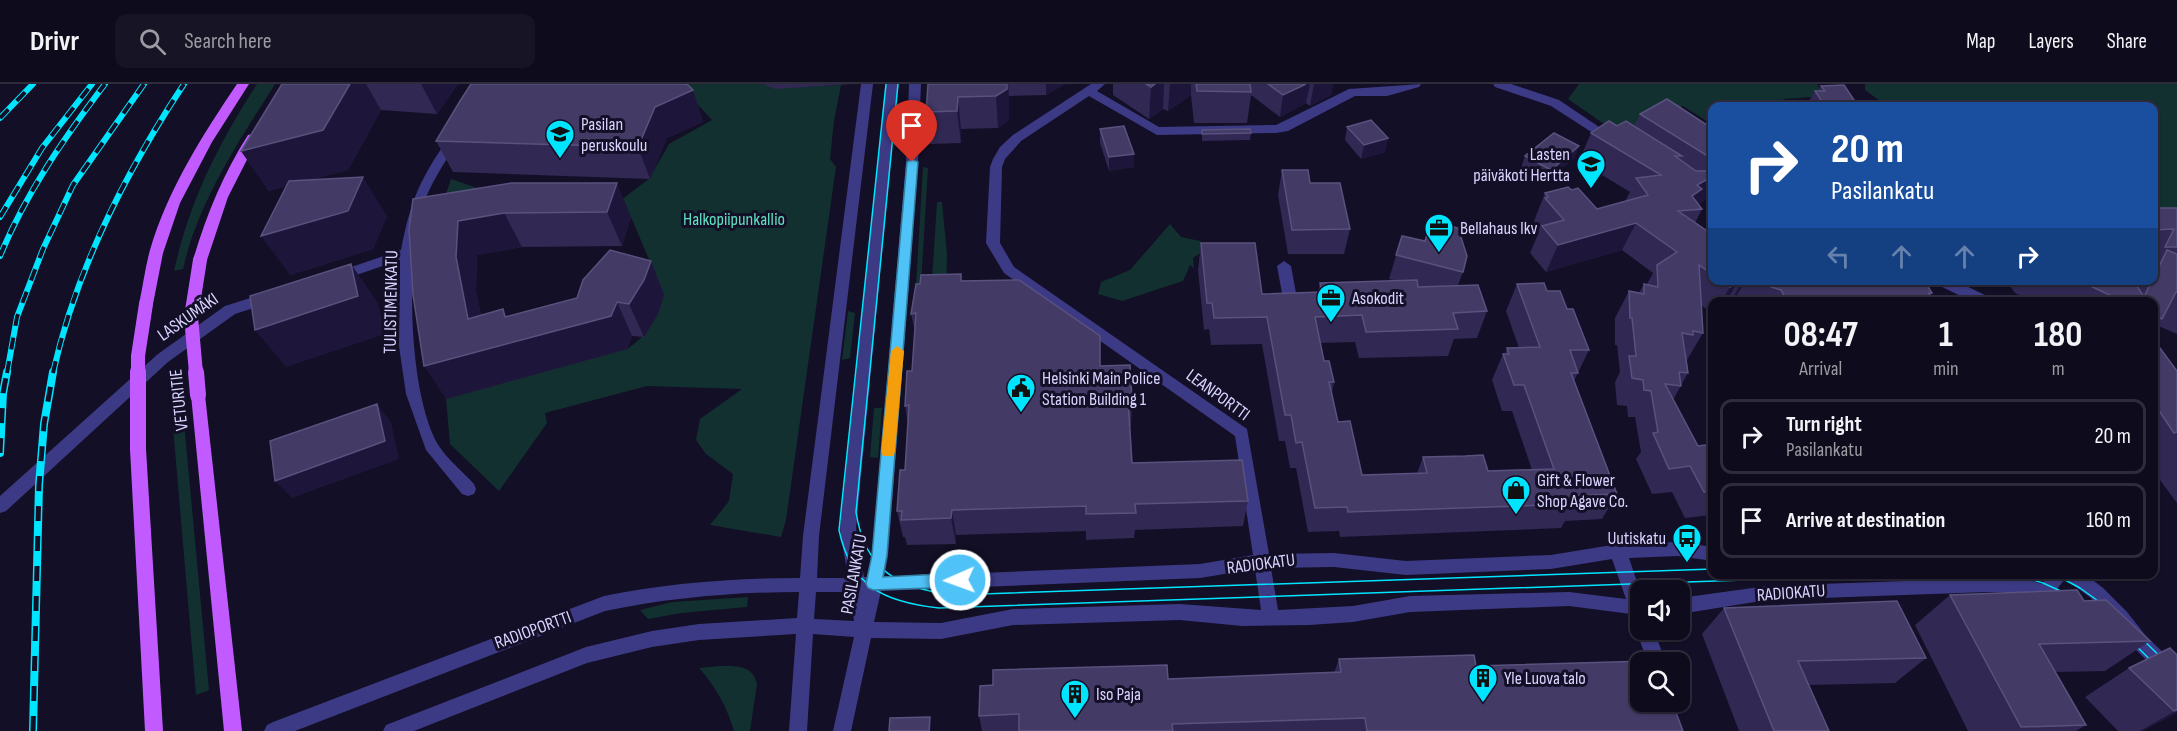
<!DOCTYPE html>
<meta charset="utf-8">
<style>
body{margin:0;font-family:"Sofia Sans Condensed",sans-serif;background:#171425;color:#f1f3f6;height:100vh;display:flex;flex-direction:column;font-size:22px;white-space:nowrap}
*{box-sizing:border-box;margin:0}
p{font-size:20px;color:#9b9ba3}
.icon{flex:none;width:33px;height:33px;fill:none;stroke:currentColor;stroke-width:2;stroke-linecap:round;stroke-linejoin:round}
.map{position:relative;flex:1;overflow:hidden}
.side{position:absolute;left:1708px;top:213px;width:450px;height:282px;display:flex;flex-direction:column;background:#0e0b1c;border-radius:12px;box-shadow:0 2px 4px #0004,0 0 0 2px #2e2b3b}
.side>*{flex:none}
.top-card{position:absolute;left:1708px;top:18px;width:450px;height:183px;border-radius:12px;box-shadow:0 2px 4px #0004,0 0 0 2px #2e2b3b;background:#1a4fa0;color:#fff;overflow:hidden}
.fabs{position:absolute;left:1630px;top:496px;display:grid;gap:12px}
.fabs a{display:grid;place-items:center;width:60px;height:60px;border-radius:12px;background:#0e0b1c;box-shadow:0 2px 4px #0004,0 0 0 2px #2e2b3b;font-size:30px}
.pin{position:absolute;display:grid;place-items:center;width:51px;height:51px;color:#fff;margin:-62px -26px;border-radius:50% 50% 50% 0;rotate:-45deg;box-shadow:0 0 6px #0007}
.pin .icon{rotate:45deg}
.me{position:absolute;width:66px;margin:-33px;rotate:268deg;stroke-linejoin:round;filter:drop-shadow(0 0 4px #0008)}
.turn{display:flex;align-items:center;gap:21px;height:126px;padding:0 24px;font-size:27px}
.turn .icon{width:78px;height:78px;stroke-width:2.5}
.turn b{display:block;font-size:42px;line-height:51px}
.lanes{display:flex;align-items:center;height:57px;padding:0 24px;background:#0003;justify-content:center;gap:30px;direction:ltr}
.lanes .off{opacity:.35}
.eta{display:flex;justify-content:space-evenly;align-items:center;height:102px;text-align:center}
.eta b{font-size:36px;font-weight:700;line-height:42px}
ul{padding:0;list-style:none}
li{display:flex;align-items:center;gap:18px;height:75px;margin:0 12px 9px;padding:0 12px;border:3px solid #2e2b3b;border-radius:12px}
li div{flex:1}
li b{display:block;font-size:22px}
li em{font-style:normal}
header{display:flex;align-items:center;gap:36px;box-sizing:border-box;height:84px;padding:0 30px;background:#0e0b1c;border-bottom:2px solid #2e2b3b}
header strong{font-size:28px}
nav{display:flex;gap:33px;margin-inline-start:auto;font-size:21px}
.search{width:420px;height:54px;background:#171425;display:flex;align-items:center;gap:15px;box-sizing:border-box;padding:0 21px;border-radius:12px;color:#9b9ba3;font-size:22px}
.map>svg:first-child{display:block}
</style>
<header>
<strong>Drivr</strong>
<div class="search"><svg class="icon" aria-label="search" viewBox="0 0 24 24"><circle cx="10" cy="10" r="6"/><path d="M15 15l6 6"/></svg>Search here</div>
<nav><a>Map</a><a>Layers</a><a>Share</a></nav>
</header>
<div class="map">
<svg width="2177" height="647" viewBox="0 0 2177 647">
<rect width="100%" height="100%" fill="#130f26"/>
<path fill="#12302f" d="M257,0H275C238,59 199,116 183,185L174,187C190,115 218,61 257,0Z
M679,0H762L773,4L841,1L834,37L830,75L836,83L786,436L781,453L710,441L729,417L733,390L706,370L696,356L700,335L742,305L647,302L545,329L547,339L499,407L450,360L446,315L627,265C649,250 656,236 664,211L631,133L433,149L451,95L535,124L621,116L649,95L669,60L712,36Z
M1579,0H1817L1826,12L1784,15L1780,22H1713V41L1683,22L1620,51L1568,15Z
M1865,0H2177V149L2154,122V22H1887L1865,6Z
M923,83L928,84L921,201H916Z
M937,118H942L947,170L946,219L931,212Z
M1170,140L1181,153L1200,157L1204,161L1202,168L1193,174L1194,184L1190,181L1183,197L1122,217L1098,210L1101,198L1130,186Z
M848,227L855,229L850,274L842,276Z
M874,324H882L878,374L870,373Z
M184,339L209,606L196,611L173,343Z
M748,513L747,523L681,529L648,535L640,526L672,518Z
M721,582C736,582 753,581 757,600L750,647H734C727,623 716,603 699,584Z"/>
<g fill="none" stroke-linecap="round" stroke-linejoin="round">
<path fill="#3d3a85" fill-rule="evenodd" d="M861,0H873L819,452L817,494H848L840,444L886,0H898L856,444L864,493H867L872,472L906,78L909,0H921L918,78L888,472L884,493L1200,480L1253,471L1235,352L1004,189L986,159L990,83L993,75L1000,63L1013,51L1091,0H1105L1097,7L1159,43L1276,41L1349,5L1421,0L1419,3L1387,12H1355L1288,47L1276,49L1157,51L1089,12L1021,57L1005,75L1002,83L1000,159L1014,183L1247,345L1269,470L1334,469L1406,477L1551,471L1618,460L1678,458L1713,463V477L1678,472L1629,474L1641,510V546H1654L1666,579H1648L1636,546L1638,542L1635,540L1631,530L1569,522L1410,528L1353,538L1309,541L1242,542L1180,536L1013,541L941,555L871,554L851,647H833L854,553L813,550L807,647H789L796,550L699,556L652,563L587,579L414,647H383L386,641L586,563L652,547L699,540L797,534L799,508C734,508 668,514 605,527L295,647H264L267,641L273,638L604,512C668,499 735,494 800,494L803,452ZM1612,475L1626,515L1569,508L1410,512L1353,522L1278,526L1271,484L1334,483L1406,491L1551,485ZM1255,485L1261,526L1180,520L1013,525L941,539L874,538L881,507L1200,494ZM816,508H850L854,537L814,535Z
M1493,0H1511L1559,16L1617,55L1611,59L1607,58L1551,22L1495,3Z
M454,51L460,55C445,78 429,100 421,128C406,184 409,307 437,359C446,374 462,387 474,400L476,405L474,410L468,412L462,410L426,366L406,310L399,262L400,176L336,198L329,193L331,190L401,166C411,115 420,95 450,52Z
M1284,177L1291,182L1298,220L1291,225L1284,220L1277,182Z
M1934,196H1954L1991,214L1993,218H1973L1936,200Z
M270,208L275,209L277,213L275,217L235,230L168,278L6,427L0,429V412L158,270L225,222Z
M2049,490H2085L2103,504L2127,528L2146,552L2177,582V602L2171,600L2134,564L2115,538L2091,514L2065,495L2057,505L2070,510L2072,515L2070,520L2064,522L2026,509L1988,508L1767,516L1680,530V514L1767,502L1988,494L2026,495L2042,500Z"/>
<path fill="#c25bff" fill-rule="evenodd" d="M237,0H249L212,58L180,119L163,169L153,220L151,224H141L139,220C143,202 145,184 150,166C168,105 202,52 237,0Z
M252,50L258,54L228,113L207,176L205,179H195L193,176C206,132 223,90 248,51Z
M198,305L203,307L205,311L242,647H224L191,311L193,307Z
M138,359L143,361L146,365L163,647H145L130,365L133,361Z"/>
<path stroke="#00e5ff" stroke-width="1.5" d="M886,0L839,446C851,503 884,518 939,524L1916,490
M898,0L856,428C865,486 897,504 953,511L1713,485
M2012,490L2043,499L2076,514
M2054,490L2080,504L2112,527
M2134,547L2177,589
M2126,552L2177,602"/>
<g stroke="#00e5ff" stroke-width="6">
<path id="rail-far1" d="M0,34L33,0
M0,133L42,64L92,0
M0,172C26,109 64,54 105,0
M7,289L17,233L43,165L73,101L144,0
M53,289C76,185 125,89 184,0"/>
</g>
<g stroke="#00e5ff" stroke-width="8">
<path id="rail" d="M0,369L3,309L7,288
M33,647L39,401L44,340L53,288"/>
</g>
<use href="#rail-far1" stroke="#130f26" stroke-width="4" stroke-dasharray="12" stroke-linecap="butt"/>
<use href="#rail" stroke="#130f26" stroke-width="5" stroke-dasharray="15" stroke-linecap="butt"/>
<path stroke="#c25bff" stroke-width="14" d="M138,289V272L146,220
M196,289L191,233L200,176"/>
<path stroke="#c25bff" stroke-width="16" d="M138,288V365
M196,288L198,311"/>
</g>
<path fill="#312854" d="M282,0H458L437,30L381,26L348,86L310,96L387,132L373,165L290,191L287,102L269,107L241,67Z
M762,0H852L775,5Z
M928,0H1065L1046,11L1009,12V36L998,44L961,45V59L930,60L926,28Z
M1113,0H1333L1331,11L1310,22L1306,19L1280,33L1251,11L1247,39H1194L1191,11L1168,27L1163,25L1149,35L1113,11Z
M1821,2L1858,22H1806L1815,7H1818Z
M693,6L703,38L667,54L650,95L453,88L436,57Z
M1640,30L1713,45V112L1698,120L1702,125L1695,139L1713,151V196H1924L1932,209L1930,211L1934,218H1713V230L1701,221L1703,249L1687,276L1688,289L1673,316L1698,362L1713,360V428L1711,431L1685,434L1672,408L1652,410L1636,375L1641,368L1635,333H1628L1627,322L1617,321L1615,298L1620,288L1617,261H1615V234L1629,207L1639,209L1644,200H1647L1653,189L1622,166L1546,188L1530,169L1539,148L1533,141L1535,138L1534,137L1545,109L1572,106L1597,125L1625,117L1630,108L1579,77L1591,49L1617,42H1634Z
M1347,43L1388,54L1385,68L1361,75L1345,56Z
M1100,45L1134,70V83L1109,87L1100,59Z
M1202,46L1251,49L1250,56L1202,57Z
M1525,72L1575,73L1547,97L1521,84Z
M1282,86L1310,99L1350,145L1344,170H1288L1278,111Z
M511,99L631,133L622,162L522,163L477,171L476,207L481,231L507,232L577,214L651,177L664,211L658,230L644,253L632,252L627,265L446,315L413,115Z
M2154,124H2177V250L2156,241L2154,242V218H2034L2015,209L2006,196H2133L2135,200L2137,196H2154Z
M1431,137L1463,188L1458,201L1487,227L1477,254L1454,255L1448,272L1359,274L1355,258L1320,259L1324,277L1334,298L1332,308L1338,338L1362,391L1417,389L1423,373L1488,387L1532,386L1512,327H1502L1492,296L1503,270H1505L1507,264H1519L1506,227L1517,200L1547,207L1567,225L1589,266L1574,297L1617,410L1602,435L1565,437L1561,444L1340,453L1339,447L1308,448L1296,384H1290L1285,357H1279L1262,260L1211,261L1209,245L1204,246L1198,186L1201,159L1262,210L1318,208L1320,199L1397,197L1389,195L1402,152L1425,157Z
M961,190L962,197L1100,282L1132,315L1131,342H1130L1132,379L1248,417L1243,442L1135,446L1134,454L1086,456V447L956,451V460L907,461L905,453H903L897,427L905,386L908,340L905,322L912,287L915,248L911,230L920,200Z
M2154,256L2177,287V419L2154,388Z
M1950,511L2084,517L2150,557L2105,587L2055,588L2086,641L2076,647H1968L1915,541Z
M1724,524L1926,574L1895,599L1809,601L1829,647H1739L1702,550Z
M1339,575L1476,582L1641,618L1683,647H982L979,632L1168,595L1334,589Z
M2129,584L2177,629L2142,647H2118L2085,613Z"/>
<path fill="#1d163a" d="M350,0H366L381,26L348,86L269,107L241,67Z
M421,0H458L437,30Z
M1007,0H1008L1009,12V36L998,44L996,12Z
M1046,0H1065L1046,11Z
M1155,0H1164L1163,25L1149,35L1151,3Z
M1170,0H1191V11L1168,27Z
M1306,0H1310L1306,19L1280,33L1283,11Z
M1314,0H1333L1331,11L1310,22Z
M693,6L703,38L667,54L650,95L638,63L655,23Z
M958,13L961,45V59L957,27Z
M1388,54L1385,68L1361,75L1364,61Z
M1579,62L1575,73L1547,97L1551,86Z
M1134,70V83L1109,87V73Z
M1713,92V112L1693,123L1684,127L1697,101Z
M363,93L387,132L373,165L290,191L261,152Z
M617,99L631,133L622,162L607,128Z
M504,129L522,163L477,171L476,207L488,265L505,233L503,225L521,256L617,218L632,252L627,265L446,315L424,282L468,235L456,173L458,137Z
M1636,139L1622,166L1546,188L1558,161Z
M651,177L664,211L658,230L644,253L629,220Z
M351,180L378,219L385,250L286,283L255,246Z
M1739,196L1726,218H1721L1730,203Z
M1745,196H1746L1733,218H1730L1742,198Z
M377,320L391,338L399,375L292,414L275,397Z
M952,426L956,451V460L951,434Z
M2177,626V629L2166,635L2142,647H2140Z
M930,633L931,638V647H929Z"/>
<path fill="#433a66" stroke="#5a527e" stroke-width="1.5" d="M282,0H350L323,46L241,67Z
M471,0H687L693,6L655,23L638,63L436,57L460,17Z
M928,0H1007V5L996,12L958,13L957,27L926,28Z
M1146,0H1155L1151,3Z
M1196,0H1250L1251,8L1197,7Z
M1268,0H1306L1283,11Z
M1844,1L1858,22H1825L1815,7H1825L1821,2Z
M1667,15L1713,45V71H1706L1640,30Z
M1371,36L1388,54L1364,61L1347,43Z
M1609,37L1617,42L1626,37L1682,72H1675L1696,87H1713V92L1697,101L1702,105L1692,112L1702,125L1678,127L1713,151V191L1699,181L1703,249L1693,247V251L1682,249L1688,289L1679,288L1681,302L1665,300L1698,362L1713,360V407L1704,408L1690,382L1669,385L1653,349L1658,348L1651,307L1644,306L1643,296L1632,294L1629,272H1636L1632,234H1630L1629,207L1644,210V200L1658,203L1657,181L1677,168L1636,139L1558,161L1542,142L1564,136L1545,114L1548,113L1545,109L1568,103L1572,106L1578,104L1597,125L1648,111L1636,94L1661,91L1591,49Z
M1124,42L1134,70L1109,73L1100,45Z
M1250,45L1251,49L1202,50V46Z
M1554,49L1579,62L1551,86L1525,72Z
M1282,86H1308L1310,99H1340L1350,145L1292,146Z
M363,93L348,127L261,152L289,97Z
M511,99H617L607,128L504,129L458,137L456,173L468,235L503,225L505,233L577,214L583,196L610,166L651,177L644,196L629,220L617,218L611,232L424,282L413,211L409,145L413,115Z
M2154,124H2177V163H2165L2174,145L2154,146Z
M1431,137L1458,144L1467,172L1463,188L1396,171L1402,152L1425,157Z
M1201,159H1255L1262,210L1322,208L1320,199L1417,196L1418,203L1478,201L1487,227L1453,229L1458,245L1366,248L1362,231L1315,233L1324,277H1329L1334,298H1329L1338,338L1350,337L1362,391L1427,389L1423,373L1465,372L1483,371L1488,387L1554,385L1524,301H1514L1503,270H1509L1507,264L1540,263L1517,200L1544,199L1547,207H1560L1567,225H1573L1589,266H1570L1578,289H1571L1617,410L1573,412L1575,420L1348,428L1347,423L1315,424L1302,358L1296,359L1291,331H1285L1267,233L1214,234L1212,219H1207Z
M2167,166L2177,170V208H2176L2162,235L2154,231V218H2124L2078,196H2133L2144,213L2152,196H2154V193Z
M351,180L358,212L255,246L250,212Z
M961,190V197L1019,196L1100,252V282L1130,281L1132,315H1128L1132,379L1242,376L1248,417L1135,420L1136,429L1086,430V422L952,426L951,434L901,436L902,427H897L900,386H905L909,321L905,322L907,287H912L916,229L911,230L916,200H920L921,191Z
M1721,196H1739L1730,203Z
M1750,196H1924L1932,209H1929L1934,218H1788L1781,206Z
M2154,256L2177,287V348L2174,349L2154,319Z
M377,320L385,357L275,397L270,357Z
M2077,506L2084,517L2106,516L2150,557L2039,560L2086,641L2021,643L1950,511Z
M1897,517L1926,574L1798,577L1829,647H1774L1724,524Z
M2170,564L2177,571V626L2174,627L2129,584Z
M1474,571L1476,582L1648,577L1649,579H1641V618H1672L1683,647H1367L1365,634L1172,640L1173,647H1019V630L979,632L980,602L993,601V586L1167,581L1168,595L1341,588L1339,575Z
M930,633L929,647H889L890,634Z"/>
<path fill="#4fc3f7" stroke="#337fa1" stroke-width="1.5" d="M912,75L918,78L887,471L883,493L960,489L966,491L968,496L966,501L960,503L873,506L868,504L866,500L872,471L907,78Z"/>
<path fill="#f59e0b" d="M897,262L904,267L895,368L893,372H883L881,368L891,267Z"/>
<defs>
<g id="school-pin" transform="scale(1.5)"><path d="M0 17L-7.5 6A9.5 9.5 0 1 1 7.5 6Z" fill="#00e5ff" stroke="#130f26"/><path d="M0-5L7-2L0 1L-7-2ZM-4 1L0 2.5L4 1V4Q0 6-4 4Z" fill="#111"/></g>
<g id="office-pin" transform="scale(1.5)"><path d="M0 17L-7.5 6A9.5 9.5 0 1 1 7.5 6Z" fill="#00e5ff" stroke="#130f26"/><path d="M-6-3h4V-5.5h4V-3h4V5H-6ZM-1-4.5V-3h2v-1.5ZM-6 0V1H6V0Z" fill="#111"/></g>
<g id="civic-pin" transform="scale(1.5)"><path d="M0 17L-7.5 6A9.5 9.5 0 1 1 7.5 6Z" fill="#00e5ff" stroke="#130f26"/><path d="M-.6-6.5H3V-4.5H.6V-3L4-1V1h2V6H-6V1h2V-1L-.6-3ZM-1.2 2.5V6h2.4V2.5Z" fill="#111"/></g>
<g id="shop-pin" transform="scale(1.5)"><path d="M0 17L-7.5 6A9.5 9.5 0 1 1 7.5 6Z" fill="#00e5ff" stroke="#130f26"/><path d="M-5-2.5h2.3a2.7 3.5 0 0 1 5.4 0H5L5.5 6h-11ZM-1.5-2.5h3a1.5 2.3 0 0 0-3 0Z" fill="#111"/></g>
<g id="bus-pin" transform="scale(1.5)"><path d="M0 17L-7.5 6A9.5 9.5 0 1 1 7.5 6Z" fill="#00e5ff" stroke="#130f26"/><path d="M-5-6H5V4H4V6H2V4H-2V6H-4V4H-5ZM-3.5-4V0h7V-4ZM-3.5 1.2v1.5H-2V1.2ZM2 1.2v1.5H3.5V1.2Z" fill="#111"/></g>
<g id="building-pin" transform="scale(1.5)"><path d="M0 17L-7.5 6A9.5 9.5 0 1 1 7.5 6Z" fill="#00e5ff" stroke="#130f26"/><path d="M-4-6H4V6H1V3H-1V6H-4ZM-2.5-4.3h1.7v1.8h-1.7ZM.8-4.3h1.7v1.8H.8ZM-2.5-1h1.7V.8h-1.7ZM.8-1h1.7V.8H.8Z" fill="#111"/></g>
</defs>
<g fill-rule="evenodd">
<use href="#school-pin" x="560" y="50"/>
<use href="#school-pin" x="1591" y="80"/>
<use href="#office-pin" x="1439" y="144"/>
<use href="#office-pin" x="1331" y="214"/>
<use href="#civic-pin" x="1021" y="304"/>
<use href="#shop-pin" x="1516" y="406"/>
<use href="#bus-pin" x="1687" y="454"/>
<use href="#building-pin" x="1483" y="594"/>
<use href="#building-pin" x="1075" y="610"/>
</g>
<g text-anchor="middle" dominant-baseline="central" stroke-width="6" stroke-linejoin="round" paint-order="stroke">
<g font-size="18" fill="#d9d4ff" stroke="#130f26" text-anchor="start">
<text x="581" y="40">Pasilan<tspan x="581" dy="21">peruskoulu</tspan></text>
<text x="1570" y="70" text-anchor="end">Lasten<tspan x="1570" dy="21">päiväkoti Hertta</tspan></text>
<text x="1460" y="144">Bellahaus lkv</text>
<text x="1352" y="214">Asokodit</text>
<text x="1042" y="294">Helsinki Main Police<tspan x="1042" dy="21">Station Building 1</tspan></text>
<text x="1537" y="396">Gift &amp; Flower<tspan x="1537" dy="21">Shop Agave Co.</tspan></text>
<text x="1666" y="454" text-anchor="end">Uutiskatu</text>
<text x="1504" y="594">Yle Luova talo</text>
<text x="1096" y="610">Iso Paja</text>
</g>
<g font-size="18" fill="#5fe0c0" stroke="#130f26">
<text x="734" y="135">Halkopiipunkallio</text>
</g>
<g font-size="18" fill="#d9d4ff" stroke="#130f26">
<text transform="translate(391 218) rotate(-89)">TULISTIMENKATU</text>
<text transform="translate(188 233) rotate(-35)">LASKUMÄKI</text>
<text transform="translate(1218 311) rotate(36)">LEANPORTTI</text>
<text transform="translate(179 316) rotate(-96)">VETURITIE</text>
<text transform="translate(1261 480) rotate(-7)">RADIOKATU</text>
<text transform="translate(854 490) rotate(-80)">PASILANKATU</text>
<text transform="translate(1791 509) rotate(-4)">RADIOKATU</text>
<text transform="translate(533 546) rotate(-20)">RADIOPORTTI</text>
</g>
</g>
</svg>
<div class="fabs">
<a><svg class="icon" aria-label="sound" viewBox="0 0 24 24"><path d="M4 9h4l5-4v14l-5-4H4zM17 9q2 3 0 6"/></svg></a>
<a><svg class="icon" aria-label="search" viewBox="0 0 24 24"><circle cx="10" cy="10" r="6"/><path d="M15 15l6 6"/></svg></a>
</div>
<div class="pin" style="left:912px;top:78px;background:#d93025"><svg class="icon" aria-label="arrive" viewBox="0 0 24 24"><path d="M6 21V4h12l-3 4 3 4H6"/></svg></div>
<svg class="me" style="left:960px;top:496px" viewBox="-20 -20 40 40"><circle r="17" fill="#4fc3f7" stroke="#fff" stroke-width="3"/><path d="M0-11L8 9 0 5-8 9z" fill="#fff"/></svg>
<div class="top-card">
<div class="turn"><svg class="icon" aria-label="right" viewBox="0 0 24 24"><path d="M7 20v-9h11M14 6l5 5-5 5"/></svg><div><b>20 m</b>Pasilankatu</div></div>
<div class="lanes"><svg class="icon off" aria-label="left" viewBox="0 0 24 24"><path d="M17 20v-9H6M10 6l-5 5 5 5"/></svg><svg class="icon off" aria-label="ahead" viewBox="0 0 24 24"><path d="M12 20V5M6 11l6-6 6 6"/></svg><svg class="icon off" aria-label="ahead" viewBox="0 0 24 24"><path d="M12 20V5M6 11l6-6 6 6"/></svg><svg class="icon" aria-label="right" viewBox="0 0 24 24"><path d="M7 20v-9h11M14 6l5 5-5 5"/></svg></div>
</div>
<section class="side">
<div class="eta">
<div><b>08:47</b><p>Arrival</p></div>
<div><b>1</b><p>min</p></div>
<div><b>180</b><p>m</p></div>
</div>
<ul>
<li><svg class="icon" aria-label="right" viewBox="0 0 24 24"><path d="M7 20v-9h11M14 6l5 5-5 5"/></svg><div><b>Turn right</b><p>Pasilankatu</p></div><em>20 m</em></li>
<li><svg class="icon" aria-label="arrive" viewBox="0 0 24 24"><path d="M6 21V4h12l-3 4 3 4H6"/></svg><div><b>Arrive at destination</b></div><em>160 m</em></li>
</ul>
</section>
</div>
